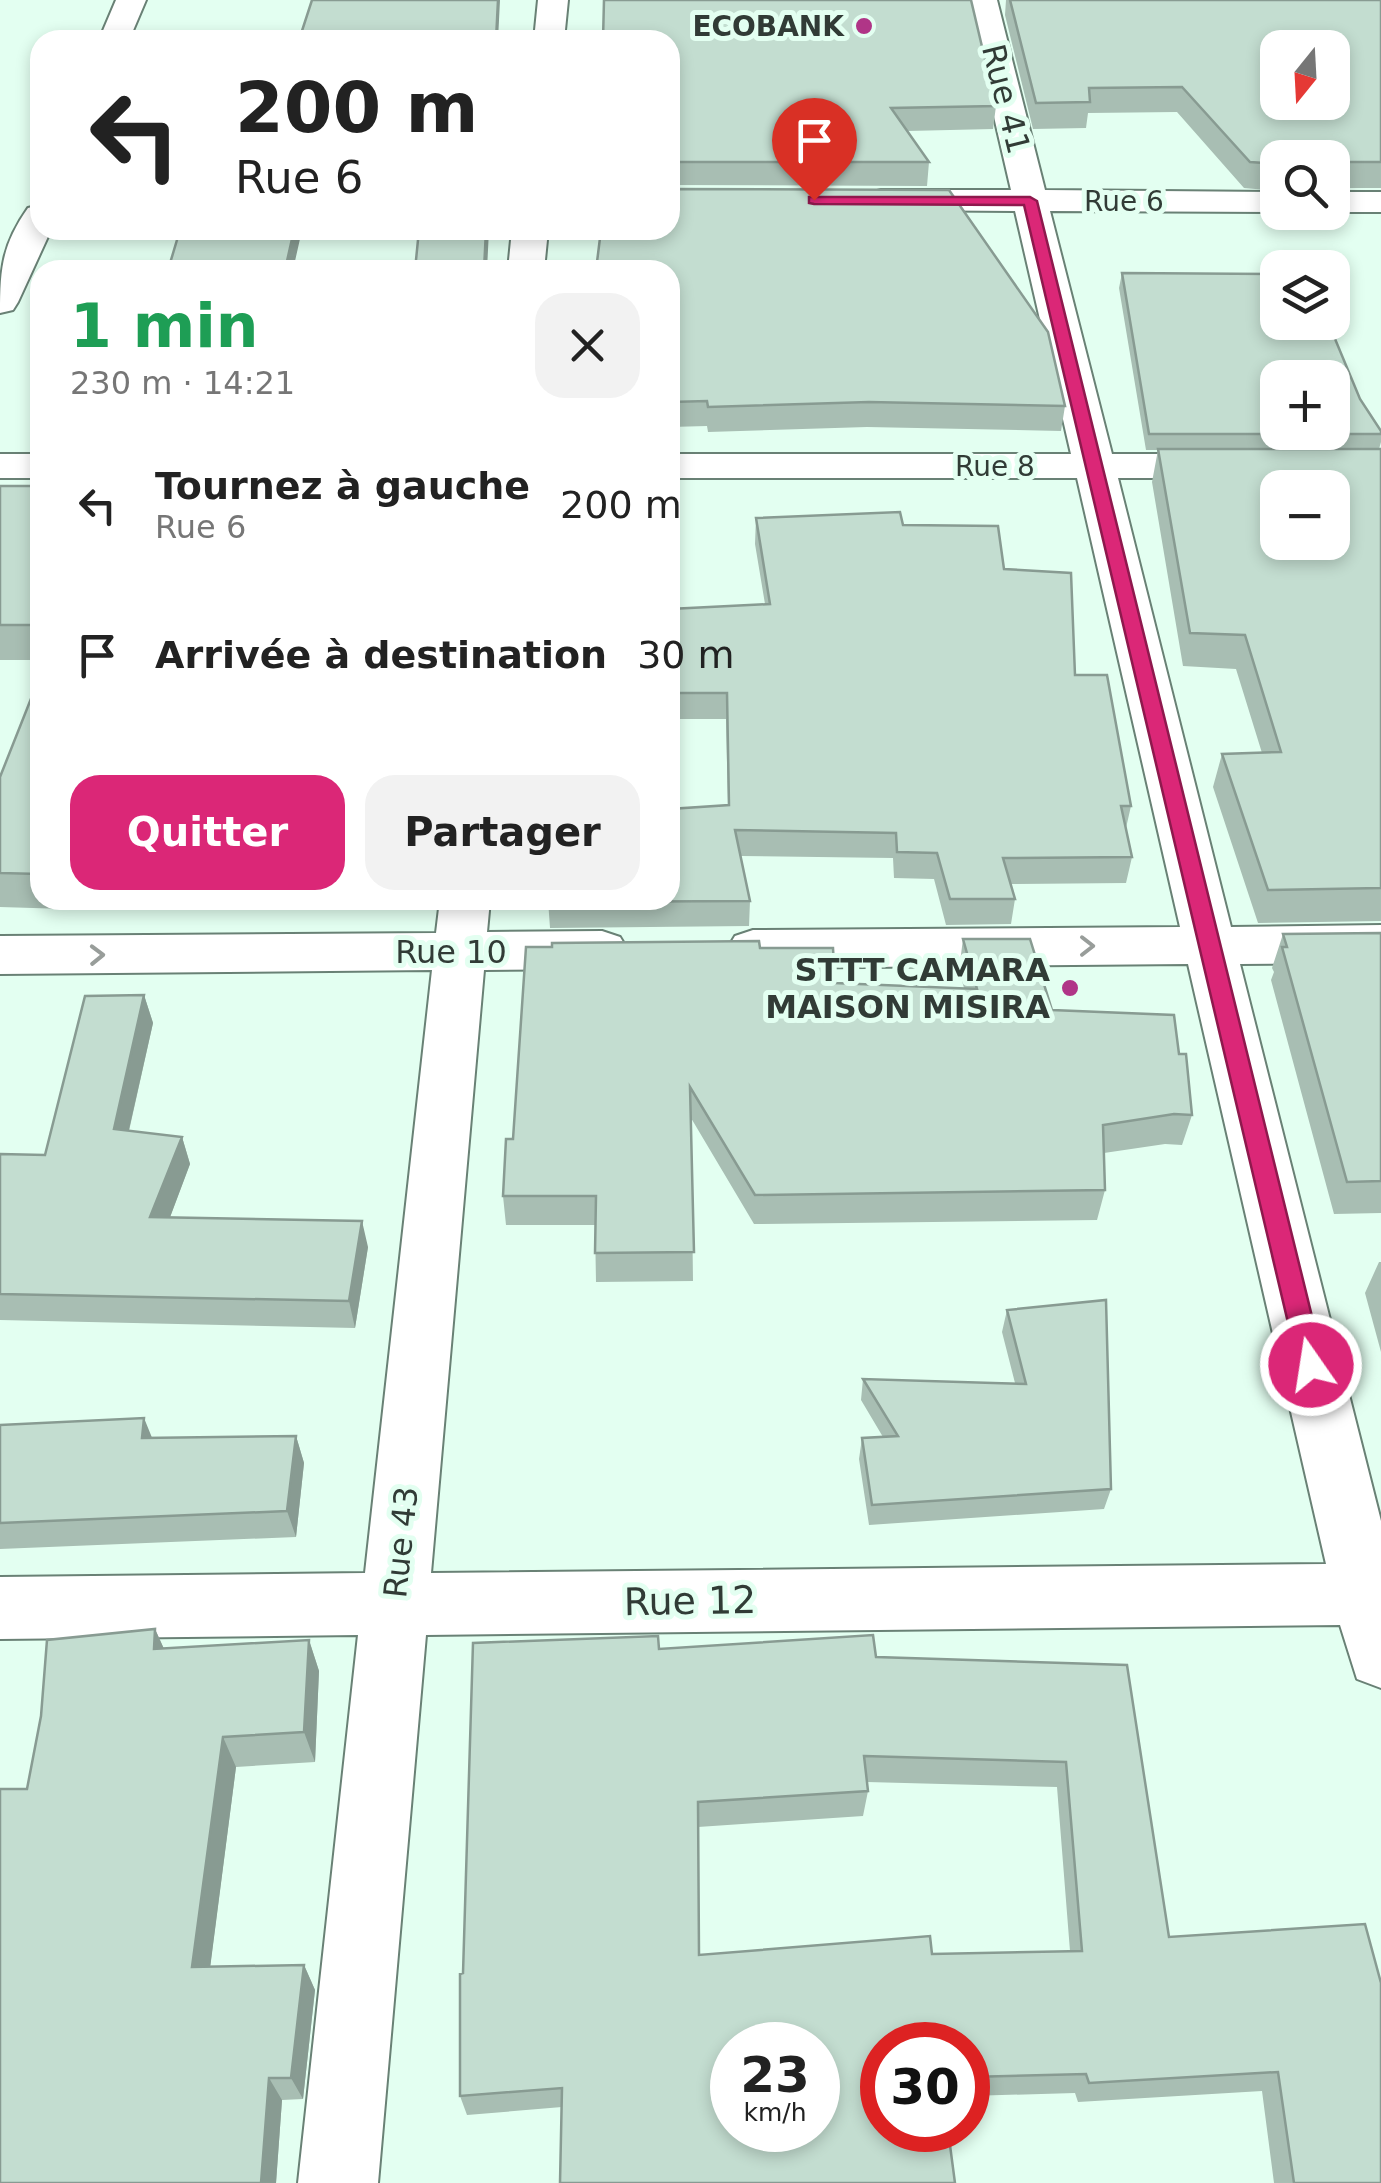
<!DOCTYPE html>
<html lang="fr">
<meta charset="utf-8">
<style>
body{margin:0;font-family:"DejaVu Sans",sans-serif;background:#f2f2f2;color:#222;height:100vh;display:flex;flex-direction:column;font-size:38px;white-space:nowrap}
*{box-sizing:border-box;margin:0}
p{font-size:32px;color:#767676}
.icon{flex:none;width:55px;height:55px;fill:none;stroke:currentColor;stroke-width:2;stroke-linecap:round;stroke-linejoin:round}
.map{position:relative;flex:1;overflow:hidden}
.sheet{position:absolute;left:30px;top:260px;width:650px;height:650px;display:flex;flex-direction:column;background:#fff;border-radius:30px;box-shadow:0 5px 15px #0003}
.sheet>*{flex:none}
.top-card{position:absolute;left:30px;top:30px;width:650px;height:210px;border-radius:30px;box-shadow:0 5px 15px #0003;background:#fff;color:#222;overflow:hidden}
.needle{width:65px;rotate:198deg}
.controls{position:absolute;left:1260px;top:30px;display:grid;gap:20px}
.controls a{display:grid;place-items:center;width:90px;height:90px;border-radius:20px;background:#fff;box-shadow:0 5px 15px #0003;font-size:50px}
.speed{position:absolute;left:710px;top:2022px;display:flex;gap:20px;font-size:50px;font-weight:700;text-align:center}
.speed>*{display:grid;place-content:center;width:130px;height:130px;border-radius:50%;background:#fff;box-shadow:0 5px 15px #0003;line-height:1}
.speed small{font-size:25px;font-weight:400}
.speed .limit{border:15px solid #d22;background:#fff;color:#111}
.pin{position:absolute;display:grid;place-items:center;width:85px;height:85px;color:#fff;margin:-102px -42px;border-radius:50% 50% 50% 0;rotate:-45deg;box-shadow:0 0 10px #0007}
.pin .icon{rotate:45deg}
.me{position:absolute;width:110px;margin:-55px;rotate:347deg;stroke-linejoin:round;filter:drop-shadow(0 0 8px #0008)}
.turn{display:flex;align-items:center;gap:35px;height:210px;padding:0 40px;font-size:45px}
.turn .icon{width:130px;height:130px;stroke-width:2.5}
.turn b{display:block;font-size:70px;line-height:85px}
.round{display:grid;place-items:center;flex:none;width:105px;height:105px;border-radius:30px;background:#f2f2f2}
.head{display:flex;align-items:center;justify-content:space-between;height:170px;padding:0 40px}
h1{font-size:60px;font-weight:800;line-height:75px;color:#1e9e55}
.cta{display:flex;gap:20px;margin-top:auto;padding:20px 40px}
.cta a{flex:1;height:115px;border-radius:30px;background:#db2777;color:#fff;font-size:40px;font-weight:800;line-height:115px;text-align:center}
.cta a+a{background:#f2f2f2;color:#222}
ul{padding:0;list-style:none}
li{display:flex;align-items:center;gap:30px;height:150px;padding:0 40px}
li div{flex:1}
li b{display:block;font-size:38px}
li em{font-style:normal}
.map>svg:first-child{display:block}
</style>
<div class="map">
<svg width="1381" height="2183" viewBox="0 0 1381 2183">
<rect width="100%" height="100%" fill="#e3fff1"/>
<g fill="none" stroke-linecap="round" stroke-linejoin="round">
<g stroke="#698175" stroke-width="4">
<path id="street" d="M538,0H568L564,40H534Z
M967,0H997L1045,190L1278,192V212L1050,211L1112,454H1227L1241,457L1247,466L1241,475L1227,478H1118L1231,927L1381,925V963L1240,964L1381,1521V1688L1357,1679L1340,1625L426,1635L378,2183H298L358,1635L0,1639V1577L365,1573L432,970L0,974V936L436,933L440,900H490L487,932L602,931L620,937L628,950L620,963L602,969L484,970L431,1573L1326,1564L1188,964L753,968L735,962L727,949L735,936L753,930L1180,927L1077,478H670V454H1071L1015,211L881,210L869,207L864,200L869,193L881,190H1011Z
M1332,192H1381V212H1332Z
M512,230H548L544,270H508Z
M0,454H40V478H0Z"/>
</g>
<g stroke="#698175" stroke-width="4">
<path id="secondary" d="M116,0H146L129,40H99Z
M40,205V230H51L18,302L13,310L0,313C0,269 2,245 28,208Z"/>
</g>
<use href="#street" fill="#fff" fill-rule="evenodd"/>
<use href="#secondary" fill="#fff" fill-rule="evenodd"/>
</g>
<path fill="#a8beb3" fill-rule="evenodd" d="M1006,0H1381V188H1332V158H1278V191L1244,188L1177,112L1088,113L1086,128L1033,129L1005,15Z
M670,40L996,106L993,129L907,131L929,162L927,186L670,185Z
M670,270L1065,406L1061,431L867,427L708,432L707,426L670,427Z
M1122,273L1360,399L1381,431V442L1379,449H1381V921L1258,923L1213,787L1222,754L1262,753L1236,669L1183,666L1152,482L1158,450H1146L1119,288Z
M0,486H40V660H0Z
M756,518L903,525L1004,569L1075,675L1131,806L1126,828L1132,857L1126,883L1011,884L1015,899L1011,924L946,925L934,879L894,878L893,858L741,856L750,901L749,926L550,928L548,900L728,805L726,719H670V609L765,604L755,544Z
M40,676V900H439L436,906L101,903L99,910L0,907V777Z
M1381,933V1213L1334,1214L1271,980L1274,972L1272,968L1283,934Z
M963,939L1052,1010L1179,1054L1192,1115L1182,1145L1165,1144L1104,1153L1105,1190L1097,1220L754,1224L691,1118L693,1281L596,1282L595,1225H506L503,1196L513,1139L760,948L835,983L964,988L959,970Z
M144,995L153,1023L129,1131L182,1137L190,1164L170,1217L368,1247L355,1328L0,1320V1154L45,1155Z
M1379,1262H1381V1352L1365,1293Z
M1007,1310L1111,1489L1104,1509L869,1525L859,1459L862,1438L883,1437L861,1400L863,1379L1015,1383L1002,1332Z
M0,1425L152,1438L296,1436L304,1463L296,1537L0,1549Z
M155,1629L164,1649L309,1640L319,1671L315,1762L236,1767L210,1967L304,1965L315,1990L303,2099L282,2100L276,2183H0L27,1789Z
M659,1649L1127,1665L1169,1937L1381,2183H1274L1262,2091L1078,2102L1075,2093L968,2096V2045L562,2107L467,2115L460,2096L463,1973ZM867,1782L1057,1787L1070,1951L932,1954L699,1955L698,1827L863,1816L868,1791Z"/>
<path fill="#889b92" d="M498,0H500L498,40H496Z
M294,230H302L293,270H285Z
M486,230H489L487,270H484Z
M144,995L153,1023L123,1156L114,1129Z
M182,1137L190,1164L160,1244L150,1217Z
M362,1221L368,1247L355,1328L349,1301Z
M144,1418L155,1445L142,1438Z
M296,1436L304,1463L296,1537L287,1511Z
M155,1629L169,1660L154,1649Z
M309,1640L319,1671L315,1762L304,1732Z
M223,1737L236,1767L207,1992L192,1967Z
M304,1965L315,1990L303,2099L291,2078Z
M269,2078L282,2100L276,2183H261Z"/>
<path fill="#c3ddd0" stroke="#889b92" stroke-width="2.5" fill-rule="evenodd" d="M312,0H498L496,40H299Z
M604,0H971L996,106L891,108L929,162H670V40H603Z
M1010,0H1381V162H1338L1335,168H1332V158H1278V164L1250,162L1182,87L1089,88L1090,102L1036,103ZM1278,48H1332V102H1278Z
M670,189L949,190L1048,332L1065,406L869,402L708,407L707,401L670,402V270H596L601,230H670Z
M180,230H294L285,270H168Z
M419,230H486L484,270H415Z
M1122,273L1278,274V322H1328L1360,399L1381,431V434H1149ZM1278,378H1332V432H1278Z
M1158,449H1381V888L1268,890L1222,754L1281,752L1245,635L1190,633ZM1278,488H1332V542H1278Z
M0,486H40V625H0Z
M900,512L903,525L998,526L1004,569L1071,573L1075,675H1107L1131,806H1121L1132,857L1003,858L1015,899H950L937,853L897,852L896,833L735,830L750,901L548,902V900H670V809L729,805L727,693H670V609L770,604L756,518Z
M40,676V874L0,873V777Z
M1381,933V1181L1347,1182L1282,947H1287L1283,934Z
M963,939H1030L1052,1010L1174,1015L1179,1054H1186L1192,1115L1174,1114L1103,1125L1105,1190L755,1195L690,1087L694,1252L595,1253L596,1196H503L506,1139H513L526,947H552V943L759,941L760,948H833L835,983L977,989Z
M144,995L114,1129L182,1137L150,1217L362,1221L349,1301L0,1294V1154L45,1155L85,996Z
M1106,1300L1111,1489L872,1505L862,1438L898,1436L863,1379L1026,1384L1007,1310Z
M144,1418L142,1438L296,1436L287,1511L0,1523V1425Z
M155,1629L154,1649L309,1640L304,1732L223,1737L192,1967L304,1965L291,2078H269L261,2183H0V1789H27L41,1716L47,1640Z
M873,1635L876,1657L1127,1665L1169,1937L1365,1924L1381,1983V2183H1294L1278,2072L1089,2083L1086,2074L968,2077V2045H882V2130H948L955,2183H560L562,2088L460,2096V1974L463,1973L473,1643L658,1636L659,1649ZM864,1756L1066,1762L1082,1951L932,1954L930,1936L699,1955L698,1802L868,1791ZM732,2045H818V2130H732Z"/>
<defs><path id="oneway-chevron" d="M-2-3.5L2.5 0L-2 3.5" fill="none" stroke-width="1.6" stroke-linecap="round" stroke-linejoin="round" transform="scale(2.5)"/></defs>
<g stroke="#989d9a">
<use href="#oneway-chevron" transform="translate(1087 946)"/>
<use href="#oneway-chevron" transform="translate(97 955) rotate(-1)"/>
</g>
<path fill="#db2777" stroke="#8e194d" stroke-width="2.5" d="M809,197H1030L1037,201L1324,1365L1320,1373L1311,1376L1302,1373L1298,1365L1024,205L814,204L809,203Z"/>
<g fill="#b03587" stroke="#e3fff1" stroke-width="4">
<circle cx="864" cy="26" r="10"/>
<circle cx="1070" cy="988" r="10"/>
</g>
<g text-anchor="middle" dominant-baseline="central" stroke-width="10" stroke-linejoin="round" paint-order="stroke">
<g font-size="28" font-weight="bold" fill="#313b36" stroke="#e3fff1" text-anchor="end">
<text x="844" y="26">ECOBANK</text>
</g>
<g font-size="28" fill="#313b36" stroke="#e3fff1">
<text x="1124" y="201">Rue 6</text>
<text x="995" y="466">Rue 8</text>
</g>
<g font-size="32" fill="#313b36" stroke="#e3fff1">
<text transform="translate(1006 99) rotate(76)">Rue 41</text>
<text x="451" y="952">Rue 10</text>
<text transform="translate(401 1542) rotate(-84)">Rue 43</text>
</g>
<g font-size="32" font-weight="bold" fill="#313b36" stroke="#e3fff1" text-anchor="end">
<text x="1050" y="970">STTT CAMARA<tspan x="1050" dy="37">MAISON MISIRA</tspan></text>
</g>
<g font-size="38" fill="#313b36" stroke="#e3fff1">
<text transform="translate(690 1601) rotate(-1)">Rue 12</text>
</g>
</g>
</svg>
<div class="controls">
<a><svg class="needle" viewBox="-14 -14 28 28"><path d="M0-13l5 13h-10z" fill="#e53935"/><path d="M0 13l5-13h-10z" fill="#767676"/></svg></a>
<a><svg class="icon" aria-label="search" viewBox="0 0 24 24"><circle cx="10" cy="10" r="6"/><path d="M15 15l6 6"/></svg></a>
<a><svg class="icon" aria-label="layers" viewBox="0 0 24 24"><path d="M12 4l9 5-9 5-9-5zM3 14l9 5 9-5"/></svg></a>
<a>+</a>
<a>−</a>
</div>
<div class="speed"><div>23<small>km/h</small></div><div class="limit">30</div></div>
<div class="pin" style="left:814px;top:200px;background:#d93025"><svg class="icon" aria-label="arrive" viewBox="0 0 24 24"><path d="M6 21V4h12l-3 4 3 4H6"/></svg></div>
<svg class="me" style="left:1311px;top:1365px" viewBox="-20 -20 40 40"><circle r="17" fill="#db2777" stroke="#fff" stroke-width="3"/><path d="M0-11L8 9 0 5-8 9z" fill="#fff"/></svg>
<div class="top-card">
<div class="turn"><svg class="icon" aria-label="left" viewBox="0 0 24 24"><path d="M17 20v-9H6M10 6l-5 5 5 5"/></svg><div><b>200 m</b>Rue 6</div></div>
</div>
<section class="sheet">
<div class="head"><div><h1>1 min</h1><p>230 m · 14:21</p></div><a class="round"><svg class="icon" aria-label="close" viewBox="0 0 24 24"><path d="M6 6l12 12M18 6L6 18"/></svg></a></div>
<ul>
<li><svg class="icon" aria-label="left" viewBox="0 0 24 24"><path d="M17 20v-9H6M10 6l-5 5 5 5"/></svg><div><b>Tournez à gauche</b><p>Rue 6</p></div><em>200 m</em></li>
<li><svg class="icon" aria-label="arrive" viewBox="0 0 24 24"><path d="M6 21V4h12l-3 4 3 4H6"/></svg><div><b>Arrivée à destination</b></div><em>30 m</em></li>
</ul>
<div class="cta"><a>Quitter</a><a>Partager</a></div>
</section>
</div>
